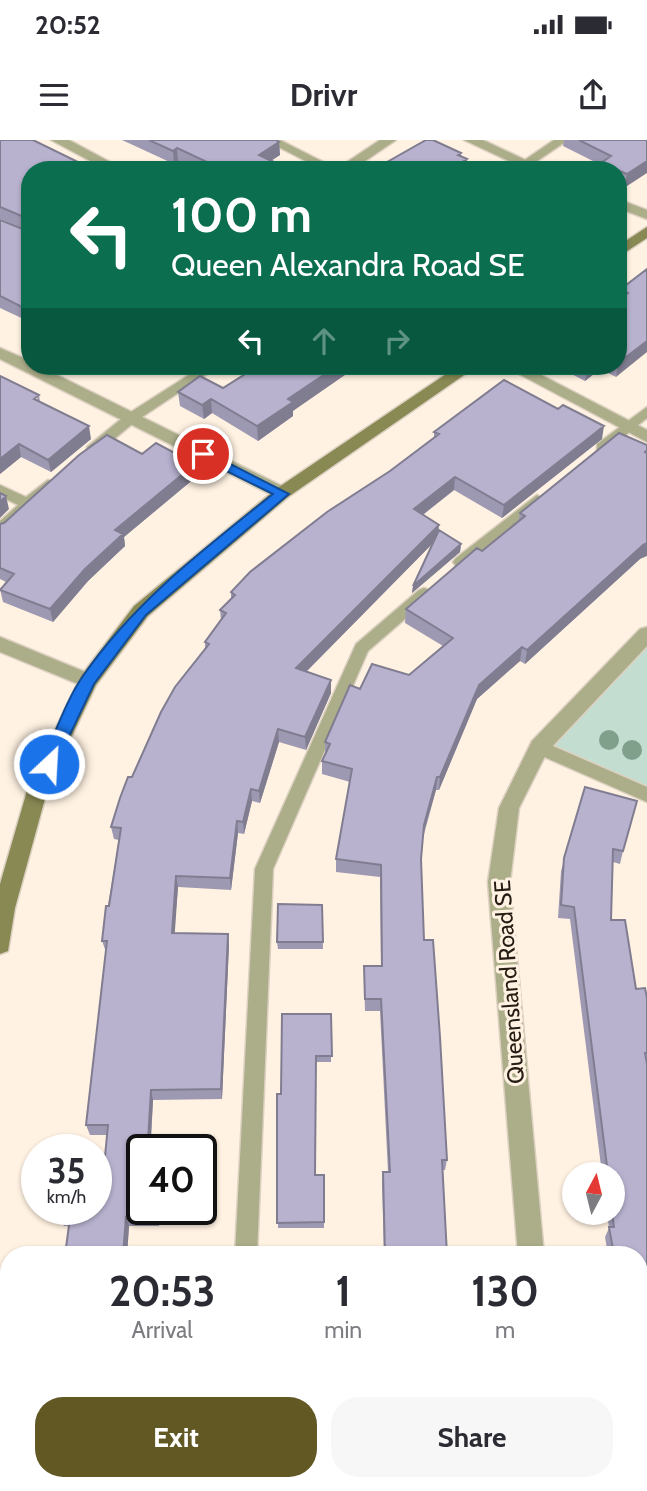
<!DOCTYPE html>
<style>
body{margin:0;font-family:Cabin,sans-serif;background:#f7f7f7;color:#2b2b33;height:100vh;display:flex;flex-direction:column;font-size:26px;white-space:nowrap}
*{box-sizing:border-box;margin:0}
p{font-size:23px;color:#7c7c81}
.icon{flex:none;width:38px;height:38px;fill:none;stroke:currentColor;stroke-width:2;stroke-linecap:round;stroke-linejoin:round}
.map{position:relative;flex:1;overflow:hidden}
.panel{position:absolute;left:0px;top:1106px;width:648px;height:245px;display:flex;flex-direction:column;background:#fff;border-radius:28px 28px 0 0;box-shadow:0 2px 5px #0004}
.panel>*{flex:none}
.banner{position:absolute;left:21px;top:21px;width:606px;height:214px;border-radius:28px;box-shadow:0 2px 5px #0004;background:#0b6e4f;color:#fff;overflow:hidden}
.needle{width:46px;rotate:7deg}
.tools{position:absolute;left:562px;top:1022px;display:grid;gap:14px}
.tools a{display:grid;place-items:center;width:63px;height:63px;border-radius:50%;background:#fff;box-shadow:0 2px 5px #0004;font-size:35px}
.speed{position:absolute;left:21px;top:994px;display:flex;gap:14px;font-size:35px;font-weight:700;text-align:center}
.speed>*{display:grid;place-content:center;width:91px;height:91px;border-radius:50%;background:#fff;box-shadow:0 2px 5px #0004;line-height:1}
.speed small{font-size:18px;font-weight:400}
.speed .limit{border:4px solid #111;border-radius:10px;background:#fff;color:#111}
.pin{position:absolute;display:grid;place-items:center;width:60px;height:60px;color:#fff;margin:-30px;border:4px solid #fff;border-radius:50%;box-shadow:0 2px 7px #0007}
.me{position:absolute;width:77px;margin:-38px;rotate:25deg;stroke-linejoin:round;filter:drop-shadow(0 0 5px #0008)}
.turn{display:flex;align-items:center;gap:24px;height:147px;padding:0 35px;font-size:32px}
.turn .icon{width:91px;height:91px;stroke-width:2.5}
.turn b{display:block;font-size:49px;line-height:60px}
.lanes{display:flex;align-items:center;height:66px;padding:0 35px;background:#0003;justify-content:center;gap:35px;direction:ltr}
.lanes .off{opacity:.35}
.eta{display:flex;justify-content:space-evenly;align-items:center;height:119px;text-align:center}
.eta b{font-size:42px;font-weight:800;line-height:49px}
.button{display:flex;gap:14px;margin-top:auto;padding:14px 35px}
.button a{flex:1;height:80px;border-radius:28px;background:#615824;color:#fff;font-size:28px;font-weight:800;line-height:80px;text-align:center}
.button a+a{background:#f7f7f7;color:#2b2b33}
.status{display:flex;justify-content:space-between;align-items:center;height:49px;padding:0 35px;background:#fff;direction:ltr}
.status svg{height:19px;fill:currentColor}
header{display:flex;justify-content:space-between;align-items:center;height:91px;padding:0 35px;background:#fff;font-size:32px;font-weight:800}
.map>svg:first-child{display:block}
</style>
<div class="status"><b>20:52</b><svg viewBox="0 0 49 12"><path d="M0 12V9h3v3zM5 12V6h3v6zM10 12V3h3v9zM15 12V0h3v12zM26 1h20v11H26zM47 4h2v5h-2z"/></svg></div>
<header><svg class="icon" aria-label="menu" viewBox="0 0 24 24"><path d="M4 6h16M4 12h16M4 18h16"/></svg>Drivr<svg class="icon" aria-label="share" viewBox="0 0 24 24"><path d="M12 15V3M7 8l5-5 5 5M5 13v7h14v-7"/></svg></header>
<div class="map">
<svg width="647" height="1351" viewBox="0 0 647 1351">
<rect width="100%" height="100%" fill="#fff2e2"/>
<path fill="#c3ded1" d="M647,494V655L539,607Z"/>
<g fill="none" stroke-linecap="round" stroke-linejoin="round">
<g stroke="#dcd0c1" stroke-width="3">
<path id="lane" d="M265,0H280L339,30H323Z
M554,0H568L524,30H510Z
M203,226H219L136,281L97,313H87V307L126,275Z
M647,267V278L607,310H597V304Z
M48,340L53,342V348L5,394L0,395V381L18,365L0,356V345L26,357Z
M537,355L544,360L542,364L466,426H456L453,422L456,418Z
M424,448L429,450L432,454L429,458L368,511L273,729L257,1115H235L255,729L356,504L419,450Z
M539,600L647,647V662L533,612L531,607Z
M270,1342H294L297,1351H273Z"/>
</g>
<g stroke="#dcd0c1" stroke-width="3">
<path id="street" d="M51,0H69L125,30H107Z
M380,0H396L352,30H335Z
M464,0H483L547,30H528Z
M618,59L647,70V79L618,68Z
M0,208L30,221V226H39L288,349L291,353L282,359L276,357L0,219Z
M504,226H524L647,290V302Z
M647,487V506L547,612L519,668L510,742L544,1115H518L488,742L499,668L532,601L640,489Z
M0,497L95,536L98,541L88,548L0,512Z
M576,1342H605L608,1351H580Z"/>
</g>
<g stroke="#dcd0c1" stroke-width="3">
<path id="secondary" d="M647,87V98L618,117V106Z
M458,226H477L288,357L148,476L96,545L49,644L15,768L8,811L0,814V744L29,644L81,536L134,466L276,349Z"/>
</g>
<use href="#lane" fill="#acad89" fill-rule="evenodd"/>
<use href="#street" fill="#acad89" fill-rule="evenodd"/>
<use href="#secondary" fill="#898954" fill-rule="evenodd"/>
</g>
<g fill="#81a08c">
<circle cx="609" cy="600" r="10"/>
<circle cx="632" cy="610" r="10"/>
</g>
<path fill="#9e99b2" d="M0,0L86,26V30H30V182L0,168V80L30,92L0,79Z
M122,0H276L279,2L280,15L271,21L276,30H196L178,21L174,24Z
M564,0H647L624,48L618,45V30H600L601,25L563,6Z
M647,129L616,237L600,229L585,241L558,227V226H618V160L621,149Z
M223,248L293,271V276L258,301L212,273L204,279L180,266L178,252Z
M39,255L40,262L91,299L51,332L21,317L0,334Z
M434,292L602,299L502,378L454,350L423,375L438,392L461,404L460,412L412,453L413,446L433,403L306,532L331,540V553L306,610L279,602L260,663L252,661L244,694L238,693L231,750L178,747L174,793L228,794L229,805L222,959L153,960L151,1001H162L164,1010H142L160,1069L159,1086H129L127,1115H65L69,1086H64L60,1078L103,1037L107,995H90L86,985L106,812L102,801L119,700L114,699L111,687L132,637L205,509V502L221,480L220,470L231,459V452L434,298Z
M142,314L196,337L124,397L125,406L88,441L53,482L3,462L0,449L6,442L0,439V384L4,383Z
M520,373L640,419L525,524L520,521L477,559L439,650H436L423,698L421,719L424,800L447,1020L445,1030H443L447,1115H384L382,1042L383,1032H388L380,871H365L364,838V826H381L380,737L336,732V719L350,642L322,634V621L325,614V602L360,549L409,535L443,506L405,483L406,469L482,411L518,382Z
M585,647L623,711L620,724L613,722L611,780L636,849L647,858V1246L640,1248L639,1245V1115H608L605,1097L609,1088L607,1073H612V1034H602L570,779L558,778L561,731Z
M322,765L323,809H278L277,802Z
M331,874V922H316L315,1035H324V1088H278L277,996Z
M390,1342H509L513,1351H394Z"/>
<path fill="#817d91" d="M279,2L280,15L259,28V15Z
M177,8L178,21L174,24L173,11Z
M461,13V23L467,19L466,30H449L458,15Z
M647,21V33L624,48L627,34Z
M276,23V30H265Z
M647,201V212L616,237L618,223Z
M337,226H358L293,271V276L258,301L257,286L288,259Z
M590,226H601L600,229L585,241L588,228Z
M211,259L212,273L204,279L202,265Z
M89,286L91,299L51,332L48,320Z
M604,286L602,299L502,378L504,365Z
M19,304L21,317L0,334V319Z
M195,324L196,337L124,397L125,406L88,441L53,482L50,469L115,390Z
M455,337L454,350L413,382L414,369Z
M6,356L9,369L0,378V362Z
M439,385L438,398L297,541L296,528Z
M647,403V416L640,419L525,524L527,510L643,405Z
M461,404L460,412L412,453L413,446Z
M522,507L520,521L477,559L439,650L440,637L479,545Z
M331,540V553L306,610L305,597Z
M278,589L279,602L260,663L259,651Z
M437,637L436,650L422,698L424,685Z
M251,649L252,661L244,694L243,682Z
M237,681L238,693L231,750L230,738Z
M176,736L178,747L174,804L172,793Z
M228,794L229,805L222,959L221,949Z
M151,950L153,960L150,1010L148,1001Z
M157,1069H160L159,1086L157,1077Z
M126,1077L129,1086L127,1115H123Z
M647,1240V1246L640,1248L645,1241Z"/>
<path fill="#b8b2cf" stroke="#817d91" stroke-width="2" d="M0,0H33L86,26L83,28L87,30H30V171L0,156V80L30,92L29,79L0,67Z
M149,0H276L279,2L259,15L276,23L265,30H224L177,8L173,11Z
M426,0H433L461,13L458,15L467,19L449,30H373Z
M579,0H647V21L627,34L601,23L611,16Z
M647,129V201L618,223V160L628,153L621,149Z
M258,226H337L288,259L293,262L257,286L211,259L202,265L178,252L200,236L223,248Z
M0,236L39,255L34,259L89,286L48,320L19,304L0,319Z
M504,240L558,269L563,265L604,286L504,365L455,337L414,369L439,385L296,528L331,540L305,597L278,589L259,651L251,649L243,682L237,681L230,738L176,736L172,793L228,794L221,949L151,950L148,1001H162L161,1010H142V1069H157V1077H126L123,1115H65L70,1078H60L61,1069H96V1037H103L108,985H86L107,801H102L106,766H109L121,688L111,687L120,658L128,637H132L161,572L175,547L209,504L205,502L226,473L220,470L235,455L231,452L250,432L327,372L390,331L439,294L434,292Z
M619,293L647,305V310L645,312L647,313V403L643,405L527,510L522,507L479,545L440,637H437L424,685L421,719L424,800H433L440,897L447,1020H442L447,1115H385L383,1032H390L381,859H365L364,826H382L381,725L336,719L352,629L322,621L330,604L325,602L350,545L360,549L372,524L409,535L453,498L406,469L477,408L482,411L525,376L520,373Z
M107,295L142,314L156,303L195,324L115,390L123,394L85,429L50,469L0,450L14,434L0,428V384L4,383L79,315Z
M0,353L6,356L0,362Z
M439,390L461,404L413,446Z
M585,647L637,661L623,711L613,709L611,780H625L636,849L645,848L647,858V913H645L647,924V1240L645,1241L639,1224V1115H614L609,1087H614L612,1073V1034H608L574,767L561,765L564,718Z
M278,764L322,765L323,802H277Z
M282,874H331L332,916H316L315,1035H324V1082L277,1083V954H281Z
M187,1342H240L241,1349L235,1351H188Z
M394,1342H509L513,1351H397Z"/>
<path fill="#1a73e8" stroke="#114b97" stroke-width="2" d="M203,310L289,354L146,475L94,544L54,628H44L41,624C55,595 65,562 83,536C134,462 203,410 273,354L198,317V311Z"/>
<g text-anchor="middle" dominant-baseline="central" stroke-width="6" stroke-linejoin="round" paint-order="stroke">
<g font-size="23" fill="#251d13" stroke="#fff2e2">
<text transform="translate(509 842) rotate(-94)">Queensland Road SE</text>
</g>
</g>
</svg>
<div class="tools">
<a><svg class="needle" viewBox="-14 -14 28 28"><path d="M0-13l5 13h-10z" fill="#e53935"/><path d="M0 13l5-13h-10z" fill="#7c7c81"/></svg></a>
</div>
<div class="speed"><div>35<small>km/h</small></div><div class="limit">40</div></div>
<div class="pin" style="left:203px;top:314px;background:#d93025"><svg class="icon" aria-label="arrive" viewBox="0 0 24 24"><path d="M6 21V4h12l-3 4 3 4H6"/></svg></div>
<svg class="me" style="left:49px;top:624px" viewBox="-20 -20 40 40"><circle r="17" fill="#1a73e8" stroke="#fff" stroke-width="3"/><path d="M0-11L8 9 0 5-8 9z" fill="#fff"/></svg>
<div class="banner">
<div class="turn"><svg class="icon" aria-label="left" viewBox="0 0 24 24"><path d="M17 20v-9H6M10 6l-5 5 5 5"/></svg><div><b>100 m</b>Queen Alexandra Road SE</div></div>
<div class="lanes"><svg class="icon" aria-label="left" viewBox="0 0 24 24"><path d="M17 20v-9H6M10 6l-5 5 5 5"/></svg><svg class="icon off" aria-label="ahead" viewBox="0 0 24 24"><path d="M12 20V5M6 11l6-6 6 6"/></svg><svg class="icon off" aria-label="right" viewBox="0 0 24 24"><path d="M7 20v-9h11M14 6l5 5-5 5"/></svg></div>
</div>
<section class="panel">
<div class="eta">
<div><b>20:53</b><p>Arrival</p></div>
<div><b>1</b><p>min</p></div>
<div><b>130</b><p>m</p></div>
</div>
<div class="button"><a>Exit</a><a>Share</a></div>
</section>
</div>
